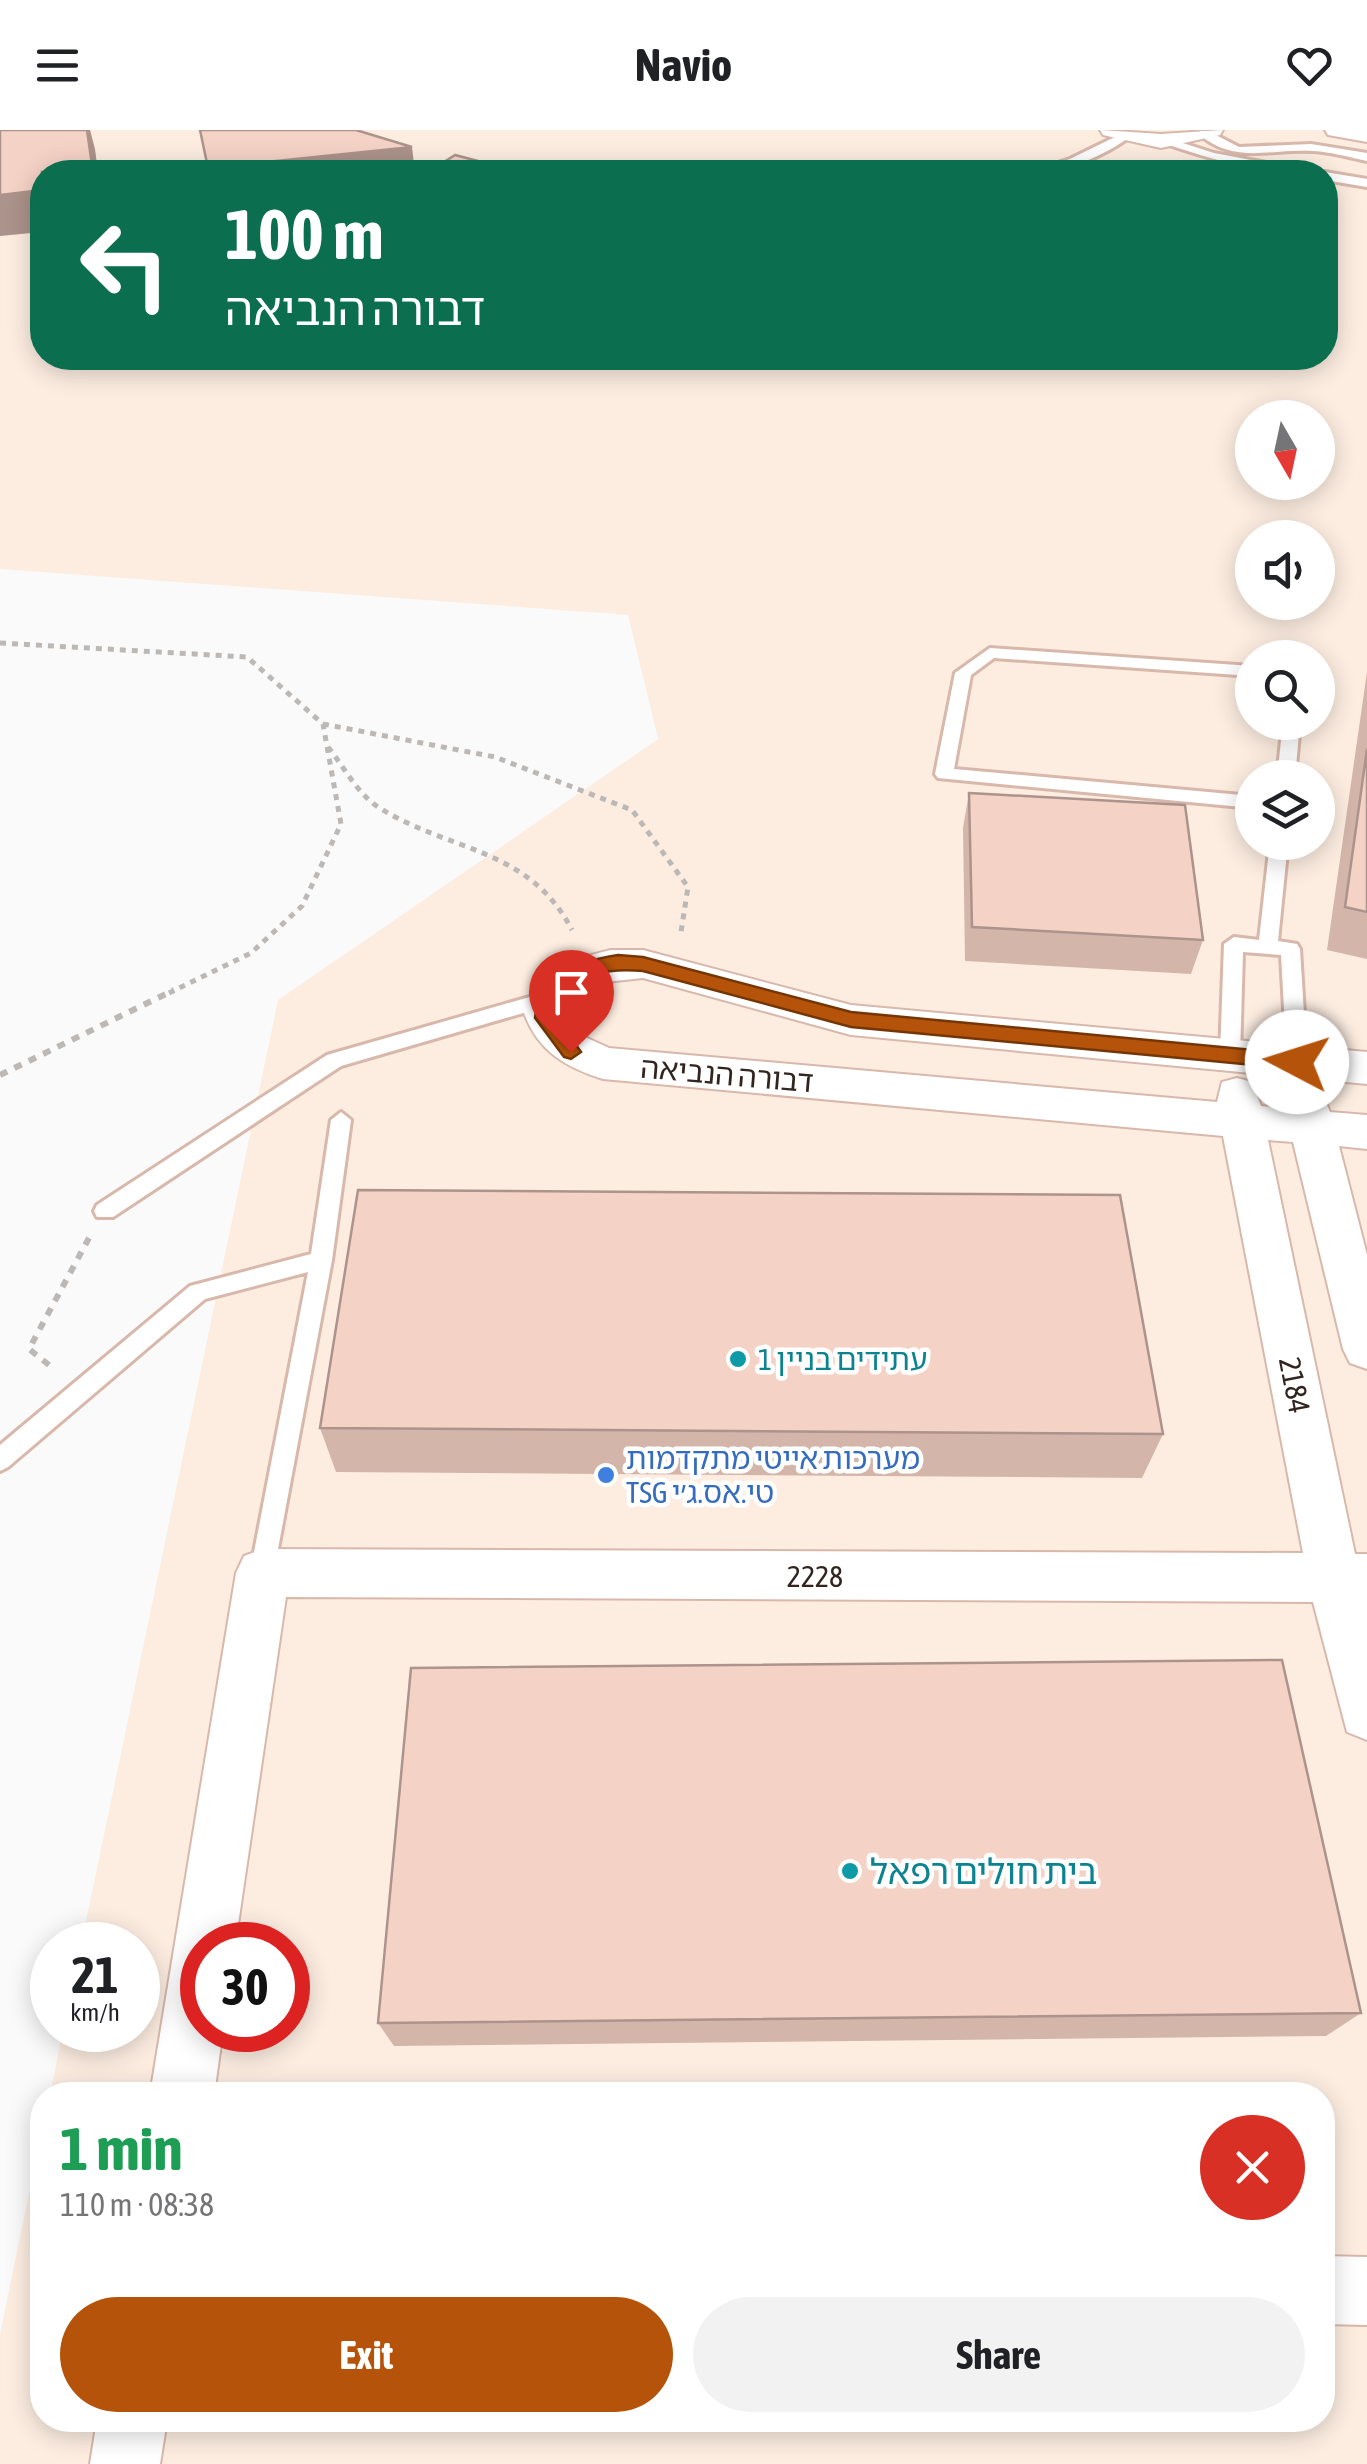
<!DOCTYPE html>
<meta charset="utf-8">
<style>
body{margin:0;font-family:"Asap Condensed","Noto Sans Hebrew",sans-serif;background:#f2f2f2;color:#202124;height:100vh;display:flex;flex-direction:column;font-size:38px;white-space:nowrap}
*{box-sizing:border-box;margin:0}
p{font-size:32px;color:#757577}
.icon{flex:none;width:55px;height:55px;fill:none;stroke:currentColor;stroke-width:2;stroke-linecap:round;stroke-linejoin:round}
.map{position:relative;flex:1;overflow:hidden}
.sheet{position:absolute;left:30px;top:1952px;width:1305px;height:350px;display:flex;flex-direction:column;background:#fff;border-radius:40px;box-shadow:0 5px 25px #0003}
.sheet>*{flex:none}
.top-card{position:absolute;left:30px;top:30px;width:1308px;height:210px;border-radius:40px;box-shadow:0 5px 25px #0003;background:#0b6e4f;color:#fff;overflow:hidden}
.needle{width:65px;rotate:171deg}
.tools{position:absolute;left:1235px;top:270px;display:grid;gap:20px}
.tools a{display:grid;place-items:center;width:100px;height:100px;border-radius:50%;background:#fff;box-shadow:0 5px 25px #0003;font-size:50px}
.speed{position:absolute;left:30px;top:1792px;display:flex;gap:20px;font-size:50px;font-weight:700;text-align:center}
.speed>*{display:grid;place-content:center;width:130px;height:130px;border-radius:50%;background:#fff;box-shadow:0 5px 25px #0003;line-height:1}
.speed small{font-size:25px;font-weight:400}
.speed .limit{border:15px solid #d22;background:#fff;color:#111}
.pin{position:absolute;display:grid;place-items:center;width:85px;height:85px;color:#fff;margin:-102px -42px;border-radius:50% 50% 50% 0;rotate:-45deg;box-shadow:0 0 10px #0007}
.pin .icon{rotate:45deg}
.me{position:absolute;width:110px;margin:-55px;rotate:275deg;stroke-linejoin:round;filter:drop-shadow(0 0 8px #0008)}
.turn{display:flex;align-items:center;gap:35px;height:210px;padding:0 30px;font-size:45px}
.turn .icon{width:130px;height:130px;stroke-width:2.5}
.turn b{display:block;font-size:70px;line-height:85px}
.round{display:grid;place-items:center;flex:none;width:105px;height:105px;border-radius:52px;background:#f2f2f2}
.summary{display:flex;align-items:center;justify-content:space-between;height:170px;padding:0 30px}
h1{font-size:60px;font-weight:700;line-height:75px;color:#1e9e55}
.primary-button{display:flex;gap:20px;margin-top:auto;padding:20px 30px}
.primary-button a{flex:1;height:115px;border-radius:60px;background:#b45309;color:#fff;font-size:40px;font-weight:700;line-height:115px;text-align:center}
.primary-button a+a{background:#f2f2f2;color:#202124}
header{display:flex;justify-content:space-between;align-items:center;height:130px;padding:0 30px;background:#fff;font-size:45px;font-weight:700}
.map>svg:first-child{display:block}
</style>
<header><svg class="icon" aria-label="menu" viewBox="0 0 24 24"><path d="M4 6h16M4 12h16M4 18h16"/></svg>Navio<svg class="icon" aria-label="heart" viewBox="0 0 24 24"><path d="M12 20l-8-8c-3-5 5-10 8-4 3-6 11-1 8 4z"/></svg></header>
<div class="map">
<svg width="1367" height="2334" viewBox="0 0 1367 2334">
<rect width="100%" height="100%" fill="#fafafa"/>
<path fill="#fdede1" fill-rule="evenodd" d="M0,0H1367V2334H0V2204L42,2000V2290H1322V1965H50L63,1900H138V1815H81L278,870L658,609L628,485L0,439ZM42,42H1325V228H42ZM1252,288H1318V352H1252ZM1252,408H1318V472H1252ZM1252,528H1318V592H1252ZM1252,648H1318V712H1252ZM202,1815H288V1900H202Z"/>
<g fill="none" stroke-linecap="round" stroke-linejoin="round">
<g stroke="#d9b8ac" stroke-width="6">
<path id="lane" d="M1200,1H1208L1239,17L1311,14L1367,23V31C1349,27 1331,22 1313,21C1271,18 1236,35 1200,5Z
M1121,4L1131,6C1104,26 1063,44 1030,42L1070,29Z
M1167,8L1214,23L1314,42C1264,45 1210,29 1163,13Z
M1325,42L1367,49V57L1325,50Z
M990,518L1252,536V546L994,528L971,545L954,639L1252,666V678L938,648L935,644L955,543Z
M1283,592H1300L1295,648H1277Z
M1270,712H1288L1278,811L1297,814L1300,819L1307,932L1297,939L1287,932L1281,825L1243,822L1240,926L1230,933L1220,926L1224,814L1234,807L1259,810Z
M547,862L557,869L554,874L341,936L113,1087H97L94,1081L97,1075L327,925Z
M341,982L351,990L332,1130L272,1451L263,1454L254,1451L250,1443L308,1142L205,1169L8,1337L0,1341V1315L190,1156L311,1124L331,990Z"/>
</g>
<g stroke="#d9b8ac" stroke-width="4">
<path id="street" d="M1100,0L1161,4L1223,0L1220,5L1161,18L1103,5Z
M1325,0H1367V12L1328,5Z
M611,820H643L851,875L1367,922V954L851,905L643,848L596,853L577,863L566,883L585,907L609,918L1217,972L1222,952L1237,948L1252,952L1261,976L1285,978L1283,970L1290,958L1305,954L1320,958L1330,982L1367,985V1019L1339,1016L1367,1125V1239L1350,1233L1343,1219L1293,1012L1268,1010L1355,1424H1367V1610L1347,1602L1313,1472L286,1467L235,1815H202V1900H223L214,1965H150L236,1443L244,1426L263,1419L1303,1423L1223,1006L603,949C565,937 538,921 524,883C536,839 570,830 611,820Z
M1322,2126L1367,2127V2195L1322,2194Z
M97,2290H167L160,2334H90Z"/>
</g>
<path stroke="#bcb8b6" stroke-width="5" stroke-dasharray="6 6" stroke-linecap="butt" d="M0,513L247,527L323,594L341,694L302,776L251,823L169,863
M323,594L495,627L632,680L688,757L681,802
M328,617C344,637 357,663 378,677C449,722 529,717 572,800"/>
<path stroke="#bcb8b6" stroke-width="6" stroke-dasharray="8 8" stroke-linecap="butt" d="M0,945L174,860
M49,1235L29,1219L89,1108"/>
<use href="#lane" fill="#fff" fill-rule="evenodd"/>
<use href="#street" fill="#fff" fill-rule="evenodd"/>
</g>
<path fill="#d3b5aa" d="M1367,542V829L1327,820Z
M969,663L1203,810L1191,844L965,831L963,698Z
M320,1298L1163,1304L1142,1348L336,1342Z
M1361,1883L1326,1906L394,1916L378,1893Z"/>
<path fill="#ac938b" d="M87,0H90L95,19L98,42H93Z
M412,17L415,42H209L208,38Z
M42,60V102L0,106V65Z"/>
<path fill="#f5d2c6" stroke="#ac938b" stroke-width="2.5" d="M0,0H87L93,42H42V60L0,65Z
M200,0H356L412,17L208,38Z
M455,25L520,42H428Z
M1367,619V782L1345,777Z
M969,663L1185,675L1203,810L972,797Z
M358,1060L1120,1065L1163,1304L320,1298Z
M1282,1530L1361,1883L378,1893L411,1538Z"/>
<path fill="#b45309" stroke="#753606" stroke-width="2.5" d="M618,825L643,827L851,882L1297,924L1308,932L1297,939L851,897L643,841C605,838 583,843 557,871L556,887L581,922L571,929L564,927L535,888C539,843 579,831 618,825Z"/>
<g fill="#0f9aa8" stroke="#fff" stroke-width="4">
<circle cx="738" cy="1229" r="10"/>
<circle cx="850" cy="1741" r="10"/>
</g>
<circle fill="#3f7fe0" stroke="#fff" stroke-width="4" cx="606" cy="1345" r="10"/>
<g text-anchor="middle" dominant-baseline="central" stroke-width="9" stroke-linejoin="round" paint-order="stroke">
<g font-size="30" fill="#322520" stroke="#fff">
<text transform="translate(727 944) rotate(5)">דבורה הנביאה</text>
<text transform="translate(1295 1255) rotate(79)">2184</text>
<text x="815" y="1446">2228</text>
</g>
<g font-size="30" fill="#0d838f" stroke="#fff" text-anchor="start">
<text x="758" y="1229">עתידים בניין 1</text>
</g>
<g font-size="30" fill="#366cbe" stroke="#fff" text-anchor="start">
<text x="626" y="1328">מערכות אייטי מתקדמות<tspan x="626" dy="34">TSG טי.אס.ג׳י</tspan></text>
</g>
<g font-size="35" fill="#0d838f" stroke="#fff" text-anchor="start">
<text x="870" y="1741">בית חולים רפאל</text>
</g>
</g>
</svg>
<div class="tools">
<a><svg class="needle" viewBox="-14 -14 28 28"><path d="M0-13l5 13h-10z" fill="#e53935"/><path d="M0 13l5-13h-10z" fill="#757577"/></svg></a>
<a><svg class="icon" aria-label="sound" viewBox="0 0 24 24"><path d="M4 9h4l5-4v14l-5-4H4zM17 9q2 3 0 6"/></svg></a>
<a><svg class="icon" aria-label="search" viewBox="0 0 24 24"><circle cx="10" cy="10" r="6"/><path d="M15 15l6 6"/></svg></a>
<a><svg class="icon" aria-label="layers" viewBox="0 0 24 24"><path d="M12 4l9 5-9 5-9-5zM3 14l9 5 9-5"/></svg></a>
</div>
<div class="speed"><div>21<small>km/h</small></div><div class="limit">30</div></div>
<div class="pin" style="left:571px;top:922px;background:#d93025"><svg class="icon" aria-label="arrive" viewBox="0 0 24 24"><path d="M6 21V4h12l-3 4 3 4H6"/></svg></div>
<svg class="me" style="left:1297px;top:932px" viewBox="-20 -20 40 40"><circle r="19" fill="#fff"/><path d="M0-13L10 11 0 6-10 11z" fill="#b45309"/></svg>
<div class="top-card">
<div class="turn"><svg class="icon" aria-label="left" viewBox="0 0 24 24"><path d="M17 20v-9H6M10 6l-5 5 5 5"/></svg><div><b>100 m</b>דבורה הנביאה</div></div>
</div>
<section class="sheet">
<div class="summary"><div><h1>1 min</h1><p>110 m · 08:38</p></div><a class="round" style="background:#d93025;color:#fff"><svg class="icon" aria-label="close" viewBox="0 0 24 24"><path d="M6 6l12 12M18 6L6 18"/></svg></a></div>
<div class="primary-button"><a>Exit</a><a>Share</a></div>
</section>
</div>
